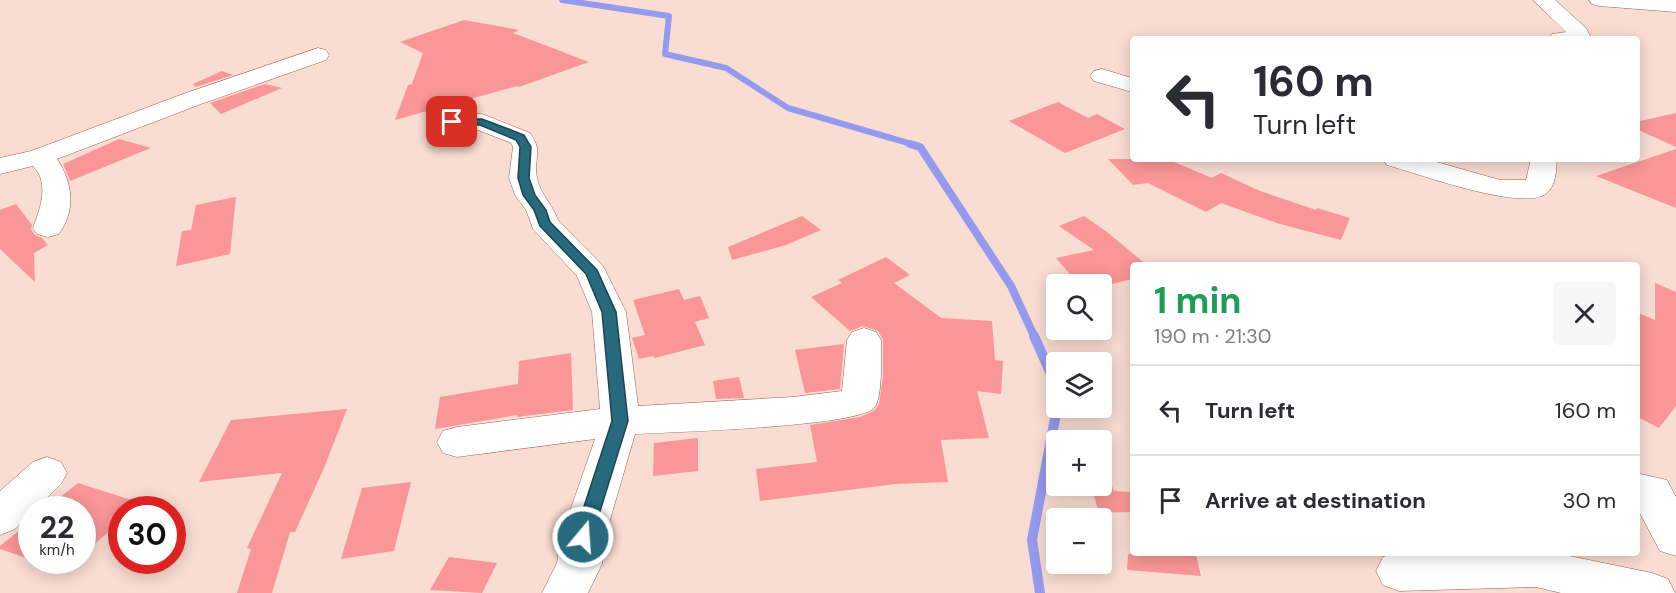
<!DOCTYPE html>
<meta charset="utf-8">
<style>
body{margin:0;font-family:"DM Sans",sans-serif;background:#f7f7f7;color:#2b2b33;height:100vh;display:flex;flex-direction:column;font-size:22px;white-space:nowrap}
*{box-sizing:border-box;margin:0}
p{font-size:20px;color:#7c7c81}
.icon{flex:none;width:33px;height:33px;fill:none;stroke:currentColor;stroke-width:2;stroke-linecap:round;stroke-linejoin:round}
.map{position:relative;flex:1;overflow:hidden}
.drawer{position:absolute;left:1130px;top:262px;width:510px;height:294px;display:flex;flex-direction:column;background:#fff;border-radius:6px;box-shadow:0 3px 15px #0003}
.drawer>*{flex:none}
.hud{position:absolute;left:1130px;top:36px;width:510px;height:126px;border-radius:6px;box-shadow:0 3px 15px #0003;background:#fff;color:#2b2b33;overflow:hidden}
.buttons{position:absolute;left:1046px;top:274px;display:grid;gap:12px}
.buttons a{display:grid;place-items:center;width:66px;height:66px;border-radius:6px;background:#fff;box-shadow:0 3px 15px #0003;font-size:30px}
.speed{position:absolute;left:18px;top:496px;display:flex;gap:12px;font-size:30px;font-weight:700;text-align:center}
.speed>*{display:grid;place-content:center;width:78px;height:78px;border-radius:50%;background:#fff;box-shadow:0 3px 15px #0003;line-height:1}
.speed small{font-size:15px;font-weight:400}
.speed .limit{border:9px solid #d22;background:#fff;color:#111}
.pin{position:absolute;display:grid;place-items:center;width:51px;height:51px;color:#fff;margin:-26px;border-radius:12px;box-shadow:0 3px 9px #0006}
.me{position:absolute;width:66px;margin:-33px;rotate:18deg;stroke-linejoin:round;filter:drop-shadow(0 0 4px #0008)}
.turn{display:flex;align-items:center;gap:21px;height:126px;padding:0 24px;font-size:27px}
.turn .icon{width:78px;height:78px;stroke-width:2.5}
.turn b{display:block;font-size:42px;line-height:51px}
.round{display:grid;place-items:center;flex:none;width:63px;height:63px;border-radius:6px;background:#f7f7f7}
.head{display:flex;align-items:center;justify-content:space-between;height:102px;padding:0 24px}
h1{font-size:36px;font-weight:700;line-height:45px;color:#1e9e55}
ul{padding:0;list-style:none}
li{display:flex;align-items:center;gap:18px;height:90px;padding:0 24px;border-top:2px solid #e1e1e2}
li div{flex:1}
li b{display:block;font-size:22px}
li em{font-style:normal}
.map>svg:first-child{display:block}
</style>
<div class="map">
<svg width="1676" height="593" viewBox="0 0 1676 593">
<rect width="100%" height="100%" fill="#f9dcd2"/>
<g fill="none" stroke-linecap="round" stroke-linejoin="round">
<path stroke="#949aee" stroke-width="6" d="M562,0L669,16L665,54L726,68L788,108L915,145"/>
<path stroke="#949aee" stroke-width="8" d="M910,144L920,147L1011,286L1035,338"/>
<path stroke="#949aee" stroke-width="10" d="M1034,336L1056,385
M1040,593L1032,540L1057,408"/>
</g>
<path fill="#fa9697" d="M464,20L519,30L513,33L589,62L519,87L517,86L395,120L408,85L412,84L423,53L400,42Z
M222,71L233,75L196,87L193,84Z
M265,84L282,88L221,114L210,103Z
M1058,102L1088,118L1097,114L1125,129L1065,153L1009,121Z
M1676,113V147L1636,129V122Z
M119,139L151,148L70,181L63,164Z
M1676,149V208L1596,176Z
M1108,159H1167L1212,178L1221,173L1260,191L1316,210L1317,208L1350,218L1341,240L1280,224L1221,203L1206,212L1148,183L1133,185Z
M236,197L230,254L176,266L182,231L191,230L196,205Z
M16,204L32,225L31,229L35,235L42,238L48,245L34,253L35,282L0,249V210Z
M802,216L821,230L786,245L732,260L728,247Z
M1084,216L1107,232L1148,266H1132V279L1108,285H1079L1056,258L1094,250L1059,226Z
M886,257L910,275L894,283L941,318L992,321L995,360L1003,361L1001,394L977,391L989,438L941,440L948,482L896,484L760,501L756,469L817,462L810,425L860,417L875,410L879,404L883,376V340L878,331L863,326L850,331L811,297L842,283L838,280Z
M1655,283L1676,292V406L1659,428L1636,416V312L1655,320Z
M679,289L684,300L700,296L709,318L695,322L705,345L655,358L653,356L639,359L632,338L645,335L633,300Z
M844,344L840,389L805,393L795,350Z
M571,353L573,410L517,417V415L435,429L440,397L518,384L519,361Z
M739,377L744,398L716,399L713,381Z
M347,409L324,468L295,532H290L272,593H237L251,549L247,548L282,473L199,482L231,420Z
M698,438V471L653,476L654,443Z
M411,482L394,551L341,559L362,488Z
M78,483L141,503L133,510H122V520L82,555V510H44Z
M1091,486H1112L1114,491L1132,492V512L1099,513Z
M32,520V560L0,549V546Z
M1128,554H1196L1201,576L1127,570Z
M449,557L497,563L482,593L430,590Z"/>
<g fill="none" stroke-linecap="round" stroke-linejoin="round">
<g stroke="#9d5e48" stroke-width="1">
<path id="minor" d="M1533,0H1555L1586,28L1590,36L1588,39H1549L1552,34L1566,32Z
M1589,0H1676V12L1599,6L1592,4Z
M318,48L326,50L329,55L326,60L201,104L57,159C73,183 76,210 59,234L48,237L37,234L33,228C40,209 50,183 33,166L0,174V158L31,151L183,94Z
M1102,69L1132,78V92L1094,81L1090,76L1094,71Z
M452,114H482L530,133C544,153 533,157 537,178C540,194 553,205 558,220L603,266L626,312L638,406L793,397L842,391L847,340L852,332L864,328L876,332L881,340C881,355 883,398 874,408C855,427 671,432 635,434L605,537L602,564L588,593H542L557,563L561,537L595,439L457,457L443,453L437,442L443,431L457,427L600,409L592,312L577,276L533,229L526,210L515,195L509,178L513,147L511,143L478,130L443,127L439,122L443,117Z
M1383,159H1426L1500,180H1526L1531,159H1557C1556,172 1556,190 1542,196C1512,208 1419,174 1387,165Z
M47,457L61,462L67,473L61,484L35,510H32V513L15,529L0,535V491L33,462Z
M1636,473L1667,480L1676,497V556L1660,551L1636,506Z
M1393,554H1560L1652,573L1668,579L1675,593H1561L1536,587L1399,591L1383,585L1376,571L1383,557Z"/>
</g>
<use href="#minor" fill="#fff" fill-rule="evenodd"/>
</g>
<path fill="#286a7d" stroke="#1a4551" stroke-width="1.5" d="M452,119H482L524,135L531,147L529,178L535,195L546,210L550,222L597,270L616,312L628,421L592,537L590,543L583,545L577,543L574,537L612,421L602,312L586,274L540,226L534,210L523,195L518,178L520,147L516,140L480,125L449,124L447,122Z"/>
</svg>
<div class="buttons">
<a><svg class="icon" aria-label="search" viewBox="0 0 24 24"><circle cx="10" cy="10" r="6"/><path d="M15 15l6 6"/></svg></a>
<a><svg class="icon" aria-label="layers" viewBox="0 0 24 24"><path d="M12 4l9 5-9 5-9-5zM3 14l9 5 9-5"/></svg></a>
<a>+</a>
<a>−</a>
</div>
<div class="speed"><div>22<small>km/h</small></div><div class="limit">30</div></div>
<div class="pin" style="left:452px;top:122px;background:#d93025"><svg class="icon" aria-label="arrive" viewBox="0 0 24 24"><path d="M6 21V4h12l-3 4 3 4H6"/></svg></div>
<svg class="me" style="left:583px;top:537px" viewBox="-20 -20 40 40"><circle r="17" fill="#286a7d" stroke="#fff" stroke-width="3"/><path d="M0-11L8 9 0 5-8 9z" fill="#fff"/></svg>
<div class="hud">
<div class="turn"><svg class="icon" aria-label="left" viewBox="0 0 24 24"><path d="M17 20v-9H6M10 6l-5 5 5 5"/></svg><div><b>160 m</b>Turn left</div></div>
</div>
<section class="drawer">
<div class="head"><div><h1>1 min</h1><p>190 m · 21:30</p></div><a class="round"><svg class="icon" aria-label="close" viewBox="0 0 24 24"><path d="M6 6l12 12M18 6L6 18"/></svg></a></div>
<ul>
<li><svg class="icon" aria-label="left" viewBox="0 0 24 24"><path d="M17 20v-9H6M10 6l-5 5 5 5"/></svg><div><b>Turn left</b></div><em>160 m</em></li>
<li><svg class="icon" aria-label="arrive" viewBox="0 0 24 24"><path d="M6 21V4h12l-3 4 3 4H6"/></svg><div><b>Arrive at destination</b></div><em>30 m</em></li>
</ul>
</section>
</div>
